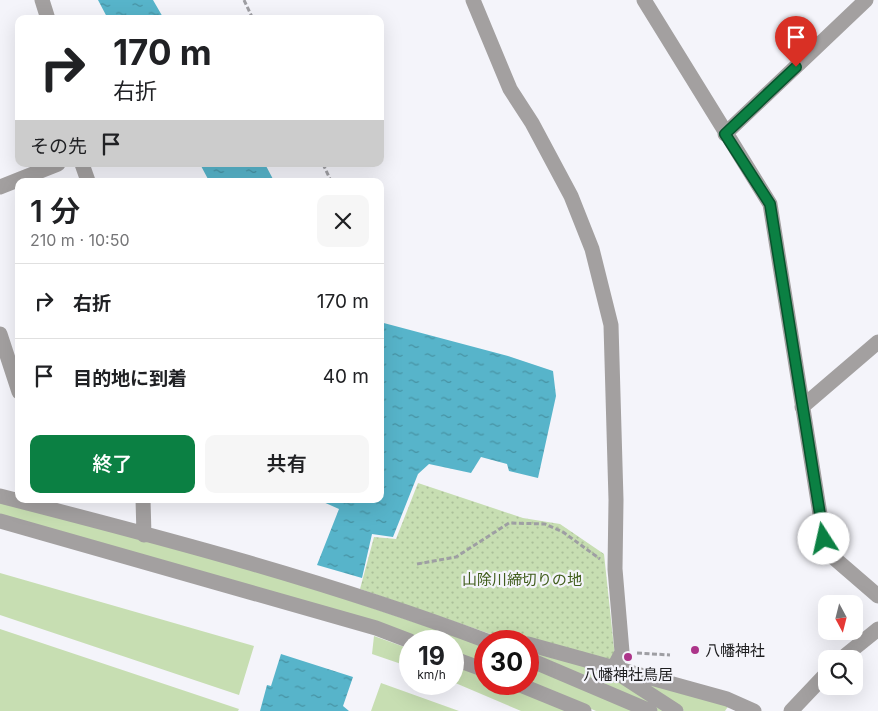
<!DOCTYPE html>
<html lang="ja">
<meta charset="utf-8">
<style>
body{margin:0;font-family:Inter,"Noto Sans JP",sans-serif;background:#f6f6f6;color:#202124;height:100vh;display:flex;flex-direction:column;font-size:19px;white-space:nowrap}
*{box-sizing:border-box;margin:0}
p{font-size:16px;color:#757577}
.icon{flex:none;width:28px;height:28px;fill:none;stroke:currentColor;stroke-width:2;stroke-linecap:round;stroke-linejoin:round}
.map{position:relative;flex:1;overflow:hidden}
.panel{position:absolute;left:15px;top:178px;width:369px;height:325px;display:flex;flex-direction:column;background:#fff;border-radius:10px;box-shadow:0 5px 20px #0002}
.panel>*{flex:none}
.top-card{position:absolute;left:15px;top:15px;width:369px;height:152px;border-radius:10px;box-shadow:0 5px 20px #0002;background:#fff;color:#202124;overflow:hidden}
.needle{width:32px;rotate:173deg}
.tools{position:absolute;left:818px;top:595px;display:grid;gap:10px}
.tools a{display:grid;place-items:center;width:45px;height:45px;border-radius:10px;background:#fff;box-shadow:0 5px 20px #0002;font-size:25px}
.speed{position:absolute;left:399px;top:630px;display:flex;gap:10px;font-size:25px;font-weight:700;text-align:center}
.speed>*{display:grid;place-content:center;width:65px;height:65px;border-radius:50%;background:#fff;box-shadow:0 5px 20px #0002;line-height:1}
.speed small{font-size:12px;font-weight:400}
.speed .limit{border:8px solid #d22;background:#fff;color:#111}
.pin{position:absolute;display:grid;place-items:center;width:42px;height:42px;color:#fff;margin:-51px -21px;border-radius:50% 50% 50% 0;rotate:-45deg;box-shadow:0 0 5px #0007}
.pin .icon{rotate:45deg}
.me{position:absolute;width:55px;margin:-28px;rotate:350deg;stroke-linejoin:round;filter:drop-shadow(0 0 4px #0008)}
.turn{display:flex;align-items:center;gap:18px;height:105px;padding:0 15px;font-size:22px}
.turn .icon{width:65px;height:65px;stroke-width:2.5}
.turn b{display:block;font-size:35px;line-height:42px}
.then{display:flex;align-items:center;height:48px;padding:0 15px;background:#0003;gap:10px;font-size:19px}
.round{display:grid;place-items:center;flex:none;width:52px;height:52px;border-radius:10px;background:#f6f6f6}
.headline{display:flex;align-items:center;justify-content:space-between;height:85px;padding:0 15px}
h1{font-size:30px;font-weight:600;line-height:38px}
.button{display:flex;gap:10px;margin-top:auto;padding:10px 15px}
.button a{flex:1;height:58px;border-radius:10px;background:#0b8043;color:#fff;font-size:20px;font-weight:600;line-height:58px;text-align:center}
.button a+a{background:#f6f6f6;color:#202124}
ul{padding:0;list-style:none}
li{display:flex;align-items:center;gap:15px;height:75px;padding:0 15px;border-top:1px solid #e0e0e0}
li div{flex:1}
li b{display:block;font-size:19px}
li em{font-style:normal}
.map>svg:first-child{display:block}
</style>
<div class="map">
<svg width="878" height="711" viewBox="0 0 878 711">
<defs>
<pattern id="park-dots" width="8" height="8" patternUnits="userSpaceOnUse" patternTransform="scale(1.25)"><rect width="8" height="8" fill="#c7deb2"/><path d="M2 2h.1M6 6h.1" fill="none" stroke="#aabe99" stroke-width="1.8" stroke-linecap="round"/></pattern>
<pattern id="water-ripples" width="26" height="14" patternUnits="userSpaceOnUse" patternTransform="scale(1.25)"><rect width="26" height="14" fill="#57b4ca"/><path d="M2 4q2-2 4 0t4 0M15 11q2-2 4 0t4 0" fill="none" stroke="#4792a3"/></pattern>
</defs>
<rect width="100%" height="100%" fill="#f4f4fa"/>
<path fill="#c7deb2" d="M0,500L280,577L485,646V665L453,653L452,641H423L380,625L0,516Z
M0,573L254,646L239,695L0,615Z
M0,629L239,709L238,711H0Z
M374,636L410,649V667L372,654Z
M528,650L582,665L639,691L671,711H658L528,653Z
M528,662L639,711H596L528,682Z
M452,664L485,676V684H507L569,711H521L453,682Z
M643,680L729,705L725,711H684L642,683Z
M381,683L459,711H371Z"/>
<path fill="url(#park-dots)" d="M418,483L523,518L560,524L604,554L615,657L610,662L528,641H511L360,589L374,537L396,539Z"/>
<path fill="url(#water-ripples)" d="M98,0H153L164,19H108Z
M200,164H265L274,181H209Z
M380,322L508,356L553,371L556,396L538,478L509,471L507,464L481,457L471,473L429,464L418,474L393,537L372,534L362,578L317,565L339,509L321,501L322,499H380Z
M281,654L353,677L343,706L349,711H260L267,685L271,686Z"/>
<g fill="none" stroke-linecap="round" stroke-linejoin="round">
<path stroke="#9e9ea3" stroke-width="3" stroke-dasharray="5 2.5" stroke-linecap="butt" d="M244,0L253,19
M323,164L331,181
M417,564L456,557L509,523L545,524L563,532L600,559
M637,653L670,655"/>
<path stroke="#a3a0a0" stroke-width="15" d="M42,0L48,19
M473,0L510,89L532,123L571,196L592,249L611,325L616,500L615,569L622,652L613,669
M644,0L770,204L824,539L834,558L878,596
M725,134L866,0
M82,164L88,181
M0,187L58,164
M0,334L19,392
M802,407L878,342
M0,496C164,538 328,581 487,641
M143,499L144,535
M0,521L376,628L410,641
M528,644L727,699L754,711
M452,658L485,670
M528,659L650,711
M841,659L878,629
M622,676L676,711
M518,684L584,711
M791,711L826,674"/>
</g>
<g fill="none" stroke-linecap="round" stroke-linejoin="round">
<g stroke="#07532c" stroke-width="12">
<path id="route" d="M796,67L725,134L770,204L824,539"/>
</g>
<use href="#route" stroke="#0b8043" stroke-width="9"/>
</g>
<g fill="#ac3489" stroke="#f4f4fa" stroke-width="2">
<circle cx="695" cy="650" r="5"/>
<circle cx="628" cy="657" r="5"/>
</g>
<g text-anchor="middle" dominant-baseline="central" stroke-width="4.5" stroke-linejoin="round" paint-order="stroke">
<g font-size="15" fill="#415e1d" stroke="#f4f4fa">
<text x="522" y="579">山除川締切りの地</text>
</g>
<g font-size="15" fill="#1d1d1f" stroke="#f4f4fa" text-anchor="start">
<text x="705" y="650">八幡神社</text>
<text x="628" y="674" text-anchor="middle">八幡神社鳥居</text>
</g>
</g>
</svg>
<div class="tools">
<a><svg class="needle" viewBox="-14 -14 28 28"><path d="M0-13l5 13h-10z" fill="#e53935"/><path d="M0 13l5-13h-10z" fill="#757577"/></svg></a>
<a><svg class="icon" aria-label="search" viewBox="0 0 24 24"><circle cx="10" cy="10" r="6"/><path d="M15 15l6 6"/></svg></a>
</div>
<div class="speed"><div>19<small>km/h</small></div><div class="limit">30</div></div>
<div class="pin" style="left:796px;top:67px;background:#d93025"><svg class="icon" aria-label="arrive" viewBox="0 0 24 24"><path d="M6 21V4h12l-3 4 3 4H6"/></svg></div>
<svg class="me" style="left:824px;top:539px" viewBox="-20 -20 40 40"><circle r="19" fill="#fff"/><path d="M0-13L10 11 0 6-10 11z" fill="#0b8043"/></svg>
<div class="top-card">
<div class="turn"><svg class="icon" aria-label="right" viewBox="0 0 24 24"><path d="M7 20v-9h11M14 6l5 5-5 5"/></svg><div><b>170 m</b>右折</div></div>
<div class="then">その先<svg class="icon" aria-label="arrive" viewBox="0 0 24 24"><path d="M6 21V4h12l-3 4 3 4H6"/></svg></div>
</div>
<section class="panel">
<div class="headline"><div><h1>1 分</h1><p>210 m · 10:50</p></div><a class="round"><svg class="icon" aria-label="close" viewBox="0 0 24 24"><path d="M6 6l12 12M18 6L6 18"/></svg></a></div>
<ul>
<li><svg class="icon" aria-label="right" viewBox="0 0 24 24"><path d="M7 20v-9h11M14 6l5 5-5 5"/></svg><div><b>右折</b></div><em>170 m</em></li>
<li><svg class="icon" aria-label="arrive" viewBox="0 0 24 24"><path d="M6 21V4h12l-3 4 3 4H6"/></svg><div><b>目的地に到着</b></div><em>40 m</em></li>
</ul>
<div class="button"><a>終了</a><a>共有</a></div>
</section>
</div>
